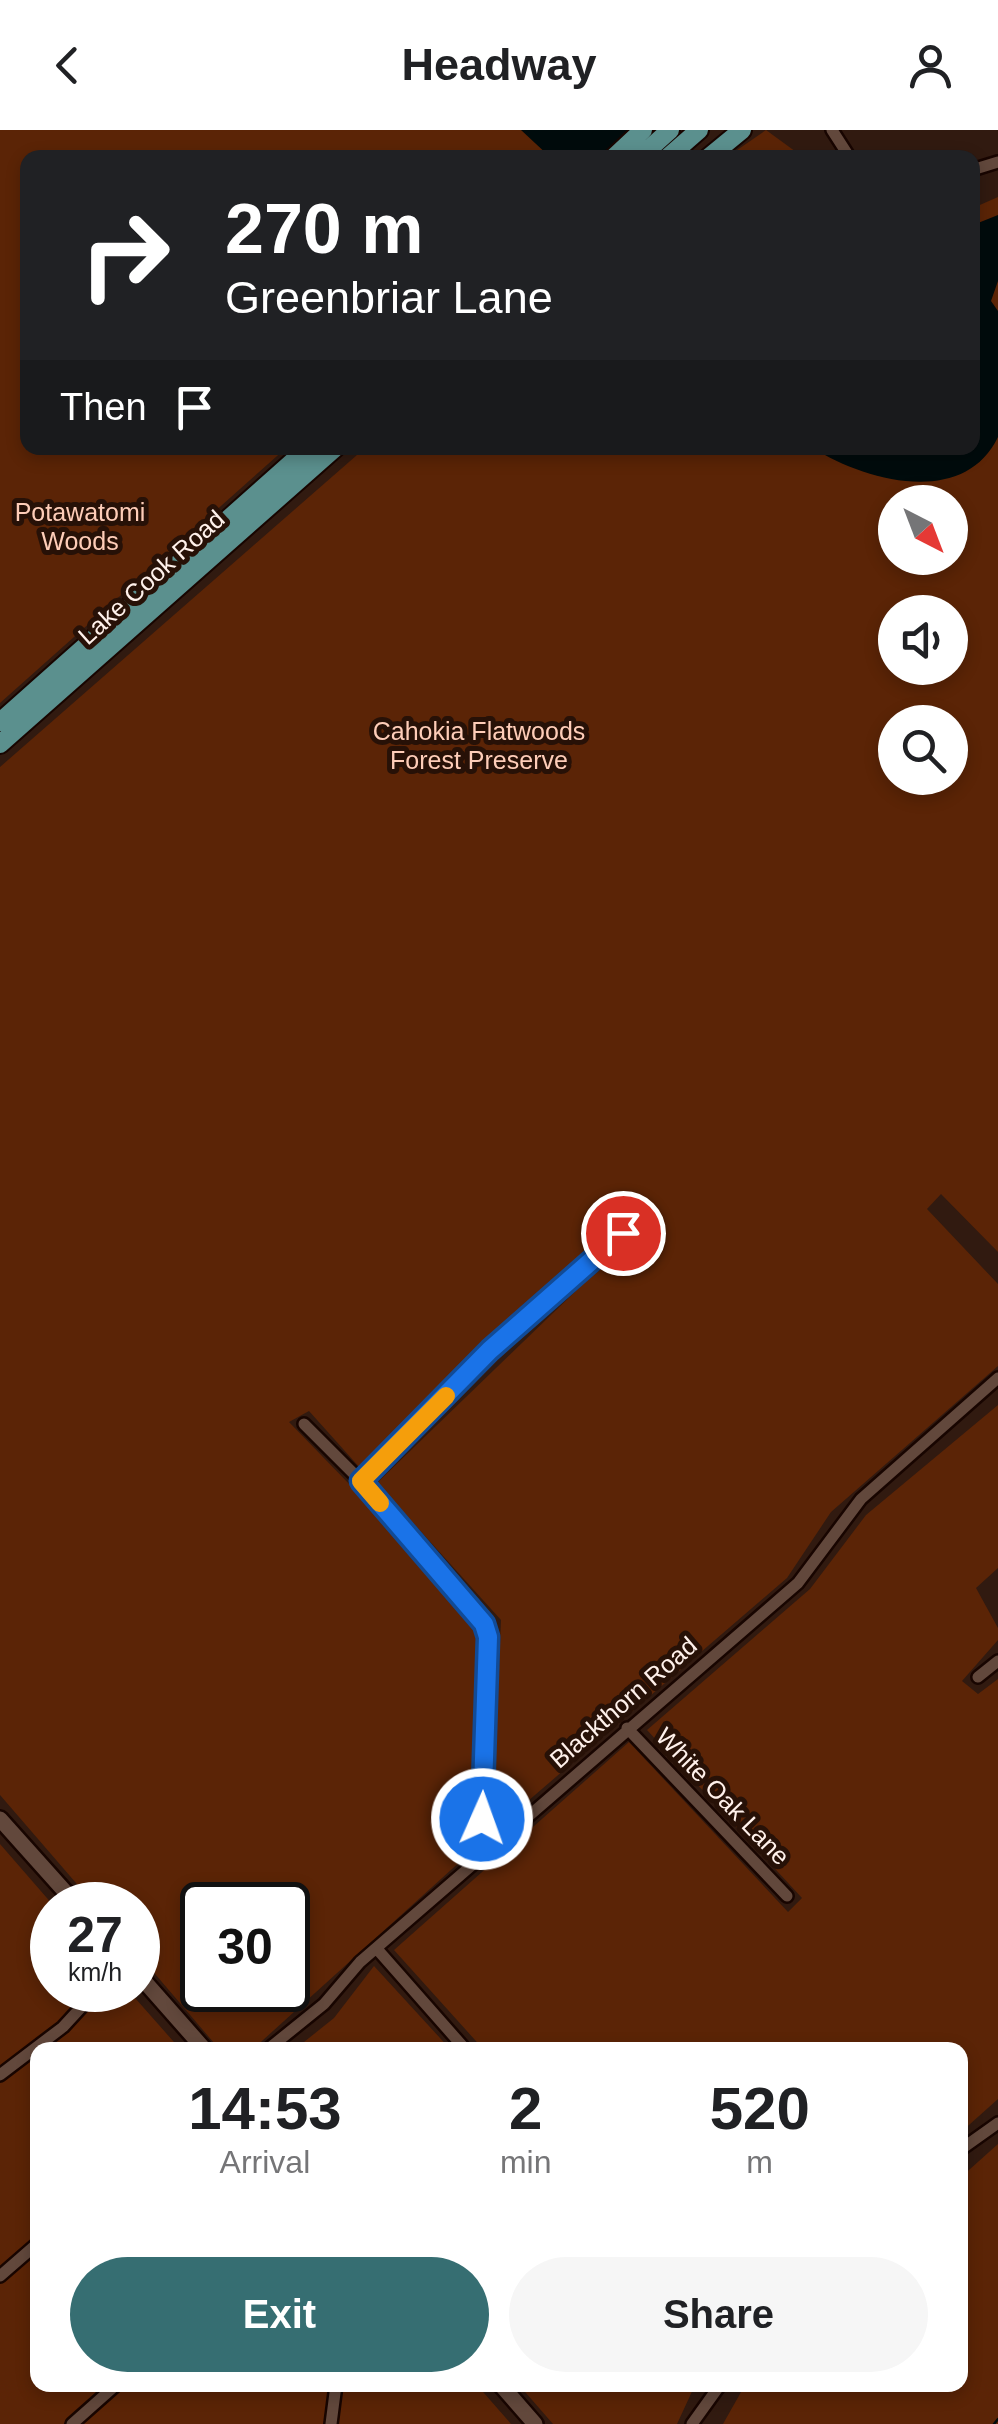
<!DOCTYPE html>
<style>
body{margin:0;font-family:Helvetica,sans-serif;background:#f6f6f6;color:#202124;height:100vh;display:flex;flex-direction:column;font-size:38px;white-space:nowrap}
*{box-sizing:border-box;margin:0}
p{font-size:32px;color:#757577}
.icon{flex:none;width:55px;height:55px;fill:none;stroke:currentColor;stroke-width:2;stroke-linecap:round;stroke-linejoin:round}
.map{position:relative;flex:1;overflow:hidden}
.drawer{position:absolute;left:30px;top:1912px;width:938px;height:350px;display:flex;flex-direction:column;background:#fff;border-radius:20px;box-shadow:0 5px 15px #0003}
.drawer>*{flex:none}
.top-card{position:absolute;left:20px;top:20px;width:960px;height:305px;border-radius:20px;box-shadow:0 5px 15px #0003;background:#202124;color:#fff;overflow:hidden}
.needle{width:65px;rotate:138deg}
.tools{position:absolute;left:878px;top:355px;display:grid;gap:20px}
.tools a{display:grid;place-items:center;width:90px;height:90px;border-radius:50%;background:#fff;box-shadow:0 5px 15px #0003;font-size:50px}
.speed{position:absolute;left:30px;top:1752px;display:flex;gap:20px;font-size:50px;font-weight:700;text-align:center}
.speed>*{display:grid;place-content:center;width:130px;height:130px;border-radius:50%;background:#fff;box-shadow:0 5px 15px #0003;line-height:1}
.speed small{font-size:25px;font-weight:400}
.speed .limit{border:5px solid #111;border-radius:15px;background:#fff;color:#111}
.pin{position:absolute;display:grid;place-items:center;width:85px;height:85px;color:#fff;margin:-42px;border:5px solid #fff;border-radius:50%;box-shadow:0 2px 10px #0007}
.me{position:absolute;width:110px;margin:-55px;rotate:2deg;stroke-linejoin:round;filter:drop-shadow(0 0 8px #0008)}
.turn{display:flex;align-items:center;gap:35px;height:210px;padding:0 40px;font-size:45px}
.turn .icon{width:130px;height:130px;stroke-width:2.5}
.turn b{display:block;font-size:70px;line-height:85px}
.then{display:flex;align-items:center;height:95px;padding:0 40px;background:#0003;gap:20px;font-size:38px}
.eta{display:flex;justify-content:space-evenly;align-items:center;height:170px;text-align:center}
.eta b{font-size:60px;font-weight:600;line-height:70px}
.button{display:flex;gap:20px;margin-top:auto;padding:20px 40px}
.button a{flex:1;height:115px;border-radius:60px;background:#366e72;color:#fff;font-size:40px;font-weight:600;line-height:115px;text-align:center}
.button a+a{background:#f6f6f6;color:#202124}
header{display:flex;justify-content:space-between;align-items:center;height:130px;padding:0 40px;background:#fff;font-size:45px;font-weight:600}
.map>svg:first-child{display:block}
</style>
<header><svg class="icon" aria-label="back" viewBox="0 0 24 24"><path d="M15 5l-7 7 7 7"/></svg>Headway<svg class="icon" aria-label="person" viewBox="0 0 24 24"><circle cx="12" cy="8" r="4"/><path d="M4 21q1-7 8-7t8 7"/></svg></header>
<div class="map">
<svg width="998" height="2294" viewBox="0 0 998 2294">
<rect width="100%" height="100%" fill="#311a10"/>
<path fill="#5b2406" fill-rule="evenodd" d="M0,0H634L603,28H28V318H286L0,573Z
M766,0L803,27H727Z
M998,67V1122L941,1064L927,1079L998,1154V1236L831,1382L787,1448L492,1702L501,1490L377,1353L582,1155L634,1111L628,1091L480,1213L361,1339L309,1281L289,1292L485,1494L473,1720L252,1920H220L138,1824V1775H95L0,1665V637L365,318H972L973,78ZM895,372H950V428H895ZM895,482H950V538H895ZM895,592H950V648H895ZM202,1775H288V1860H202Z
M998,1275V1438L976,1458L998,1498V1510L962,1551L978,1564L998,1549V1969L960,2003V1920H484L394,1820L629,1612L788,1782L802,1768L647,1600L810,1459L866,1385Z
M0,1714L53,1775L52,1860H128L181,1920H38V2255H477L511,2294H0Z
M374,1836L451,1920H294L334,1888Z
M998,2014V2294H723L745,2255H960V2048Z
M519,2255H695L677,2294H553Z"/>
<path fill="#000b0c" d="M521,0H627L652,27H550Z
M998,85V151L991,171L998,181V307C964,378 865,351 813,318H972L973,95Z"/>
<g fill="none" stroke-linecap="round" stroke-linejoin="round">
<path stroke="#000b0c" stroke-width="2.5" d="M994,2294L998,2289"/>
<g stroke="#180500" stroke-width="16">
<path id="street" d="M832,0L850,28
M972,40L998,32
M304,1294L361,1351L485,1494L488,1507L481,1725
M361,1351L480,1229L623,1103
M978,1547L998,1531
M627,1598L787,1766
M377,1819L466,1920
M267,1920L324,1874L360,1832L798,1453L861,1369L998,1248
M0,1945L63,1897L97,1860
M960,2020L998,1993
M0,2146L38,2113
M72,2294L116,2255
M331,2294L336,2255
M692,2294L720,2255"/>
</g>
<g stroke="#180500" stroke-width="20">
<path id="secondary" d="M0,1689L77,1775
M138,1844L205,1920
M501,2255L535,2294"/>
</g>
<g stroke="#180500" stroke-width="22">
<path id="primary" d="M613,28L643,0
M639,28L670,0
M667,28L699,0
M708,28L742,0
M0,592L308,318
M0,614L335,318"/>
</g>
<use href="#street" stroke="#62483c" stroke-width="11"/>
<use href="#secondary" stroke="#62483c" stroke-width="15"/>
<use href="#primary" stroke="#5b908e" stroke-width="18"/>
</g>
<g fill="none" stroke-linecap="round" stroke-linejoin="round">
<g stroke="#114b97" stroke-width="25">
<path id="route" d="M482,1689L488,1507L484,1494L361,1351L490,1220L623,1103"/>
</g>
<use href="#route" stroke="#1a73e8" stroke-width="18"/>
<path stroke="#f59e0b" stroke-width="18" d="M380,1373L361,1351L446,1266"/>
</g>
<g text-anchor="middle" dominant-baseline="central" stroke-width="10" stroke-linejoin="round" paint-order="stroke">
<g font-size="25" fill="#fecdb8" stroke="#271107">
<text x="80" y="382">Potawatomi<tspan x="80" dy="29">Woods</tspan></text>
<text x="479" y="601">Cahokia Flatwoods<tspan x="479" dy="29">Forest Preserve</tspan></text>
</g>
<g font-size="25" fill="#fff1eb" stroke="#271107">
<text transform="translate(151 447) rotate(-42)">Lake Cook Road</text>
<text transform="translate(623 1572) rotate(-41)">Blackthorn Road</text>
<text transform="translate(723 1666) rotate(46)">White Oak Lane</text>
</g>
</g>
</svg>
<div class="tools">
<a><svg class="needle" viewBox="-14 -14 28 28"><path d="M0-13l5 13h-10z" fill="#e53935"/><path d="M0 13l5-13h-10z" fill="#757577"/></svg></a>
<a><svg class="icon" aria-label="sound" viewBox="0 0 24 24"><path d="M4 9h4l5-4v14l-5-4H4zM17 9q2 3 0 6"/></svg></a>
<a><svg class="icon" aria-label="search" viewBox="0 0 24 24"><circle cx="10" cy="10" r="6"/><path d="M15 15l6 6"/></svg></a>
</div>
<div class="speed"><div>27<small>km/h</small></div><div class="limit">30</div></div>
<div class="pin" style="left:623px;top:1103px;background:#d93025"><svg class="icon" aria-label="arrive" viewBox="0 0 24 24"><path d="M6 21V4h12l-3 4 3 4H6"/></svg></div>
<svg class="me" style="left:482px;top:1689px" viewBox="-20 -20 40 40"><circle r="17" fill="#1a73e8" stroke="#fff" stroke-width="3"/><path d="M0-11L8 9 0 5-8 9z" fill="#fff"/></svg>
<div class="top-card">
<div class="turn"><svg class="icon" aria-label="right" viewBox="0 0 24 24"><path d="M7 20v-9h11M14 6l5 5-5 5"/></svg><div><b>270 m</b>Greenbriar Lane</div></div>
<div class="then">Then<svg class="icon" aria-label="arrive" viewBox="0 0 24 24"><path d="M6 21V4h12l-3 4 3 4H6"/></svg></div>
</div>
<section class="drawer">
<div class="eta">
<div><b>14:53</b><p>Arrival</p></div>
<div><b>2</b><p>min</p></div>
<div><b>520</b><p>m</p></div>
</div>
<div class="button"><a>Exit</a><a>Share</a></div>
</section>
</div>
